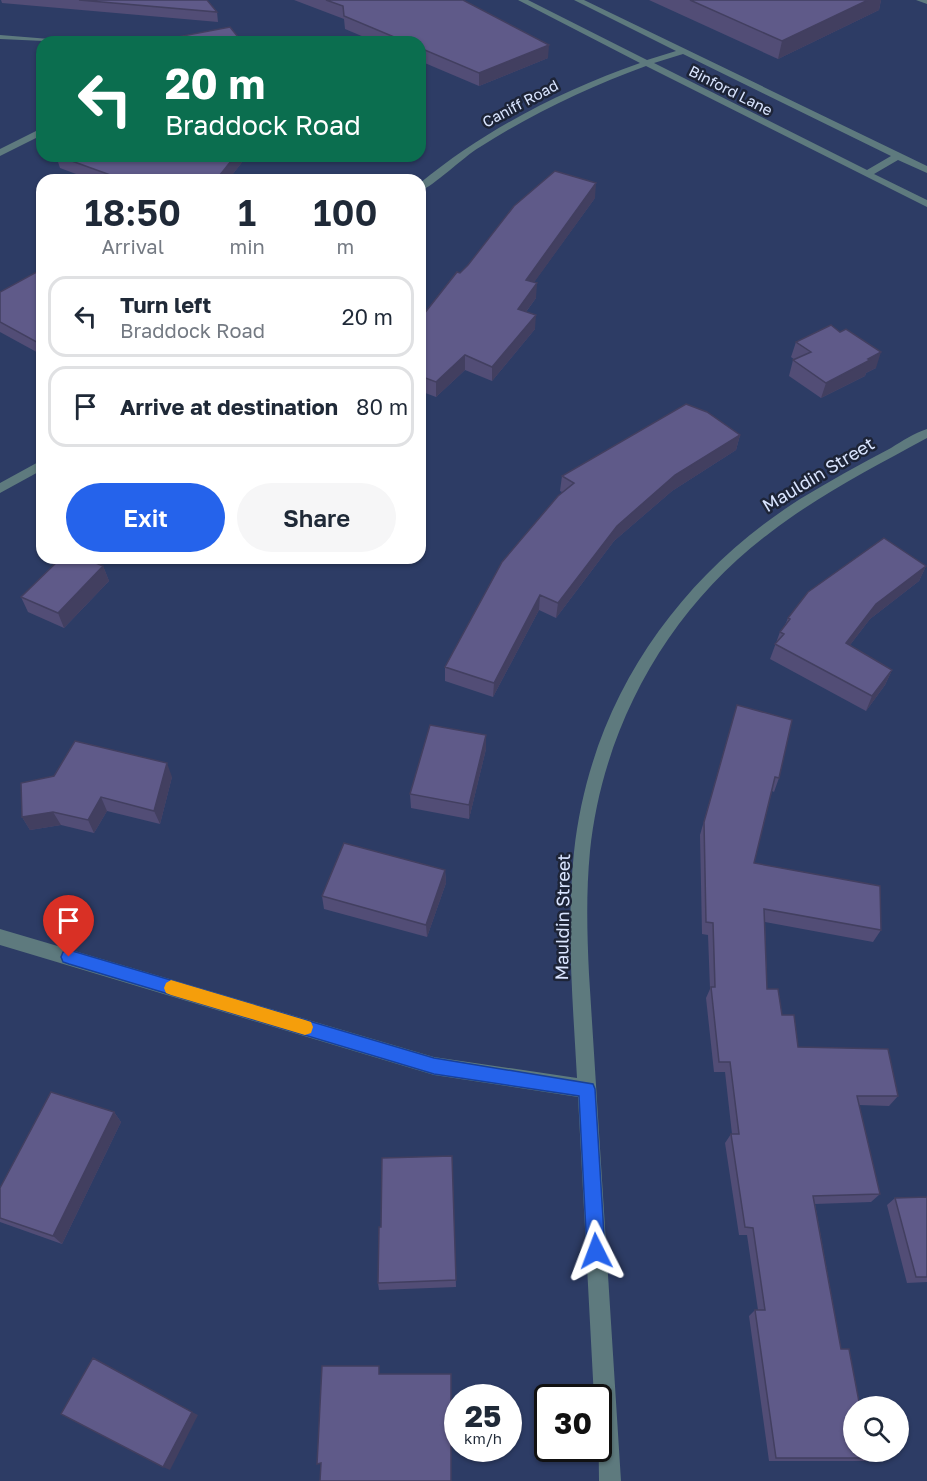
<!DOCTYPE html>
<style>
body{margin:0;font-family:"Golos Text",sans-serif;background:#f6f6f7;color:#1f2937;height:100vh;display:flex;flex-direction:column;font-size:22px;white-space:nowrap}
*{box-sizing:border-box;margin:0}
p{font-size:20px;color:#747a83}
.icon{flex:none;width:33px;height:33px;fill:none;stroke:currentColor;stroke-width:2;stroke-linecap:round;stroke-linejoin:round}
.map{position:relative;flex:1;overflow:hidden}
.drawer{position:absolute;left:36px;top:174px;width:390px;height:390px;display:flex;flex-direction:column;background:#fff;border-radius:18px;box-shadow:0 2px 4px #0004}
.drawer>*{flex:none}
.guide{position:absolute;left:36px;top:36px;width:390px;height:126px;border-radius:18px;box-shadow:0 2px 4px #0004;background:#0b6e4f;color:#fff;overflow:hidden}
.tools{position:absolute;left:843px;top:1396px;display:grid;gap:12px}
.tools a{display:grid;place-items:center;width:66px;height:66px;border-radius:50%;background:#fff;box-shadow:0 2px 4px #0004;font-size:30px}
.speed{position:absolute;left:444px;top:1384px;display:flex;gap:12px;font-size:30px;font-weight:700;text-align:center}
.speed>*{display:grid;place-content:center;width:78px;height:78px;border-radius:50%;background:#fff;box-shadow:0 2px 4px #0004;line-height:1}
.speed small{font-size:15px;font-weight:400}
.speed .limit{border:3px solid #111;border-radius:9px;background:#fff;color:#111}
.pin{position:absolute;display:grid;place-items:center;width:51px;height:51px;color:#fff;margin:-62px -26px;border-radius:50% 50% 50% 0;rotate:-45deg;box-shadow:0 0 6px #0007}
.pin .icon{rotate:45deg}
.me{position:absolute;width:66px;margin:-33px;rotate:357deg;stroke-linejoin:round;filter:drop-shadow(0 0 4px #0008)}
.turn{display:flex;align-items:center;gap:21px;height:126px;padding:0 30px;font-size:27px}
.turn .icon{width:78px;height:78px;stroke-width:2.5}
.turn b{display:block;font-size:42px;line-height:51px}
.eta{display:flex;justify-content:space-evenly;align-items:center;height:102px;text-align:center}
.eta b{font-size:36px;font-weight:600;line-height:42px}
.action{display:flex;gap:12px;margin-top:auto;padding:12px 30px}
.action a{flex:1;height:69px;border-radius:36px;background:#2563eb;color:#fff;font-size:24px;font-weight:600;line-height:69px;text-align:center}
.action a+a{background:#f6f6f7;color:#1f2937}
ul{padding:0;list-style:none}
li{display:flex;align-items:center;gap:18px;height:81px;margin:0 12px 9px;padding:0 18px;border:3px solid #e0e1e3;border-radius:18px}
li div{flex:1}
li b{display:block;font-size:22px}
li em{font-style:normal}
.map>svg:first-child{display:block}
</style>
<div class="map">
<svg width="927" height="1481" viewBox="0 0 927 1481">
<rect width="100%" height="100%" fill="#2d3c65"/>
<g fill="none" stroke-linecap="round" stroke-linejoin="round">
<path fill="#5e7a7e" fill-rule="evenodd" d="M518,0H528L647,60L676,51L574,0H584L927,166V173L898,160L874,174L927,200V207L646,66C588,87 532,114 480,147C463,157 434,186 420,191V183C485,130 560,91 640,63ZM683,54L891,156L867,170L654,63Z
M916,0H927V4Z
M0,35L62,40L66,42L0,39Z
M42,128V135L0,156V149Z
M927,429V438C874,467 819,495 771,532C670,607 603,725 590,851C586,892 587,933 589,974L621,1481H599L598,1398H594L578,1097L434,1075L0,945V929L434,1057L577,1078C573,1004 566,927 574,852C590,703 675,579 800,499C830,481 860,464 891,448C902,441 914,433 927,429Z
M42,460V470L0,493V483Z"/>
</g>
<path fill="#524d76" d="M1,0H207L217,12L218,22L2,3Z
M294,0H463L548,58L479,86L420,61V42H376L345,29L344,19Z
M649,0H881L879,10L778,59Z
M56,156H247L228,180H92L60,168Z
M595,198L534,282L536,298L526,312L535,329L492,381L465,370L436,397L420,391V319L460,273Z
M42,269V355L0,332V292Z
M796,342L876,368L866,373L865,376L821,398L789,376L793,360H795L791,357Z
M740,435L736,450L672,491L614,541L556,618L539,610L493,697L445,681V667L562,492L560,491L562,476Z
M103,566L109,581L64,628L28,612L21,597Z
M926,566L919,581L870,619L850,645L892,670L885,685L866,711L770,659L780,632L785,625L788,618Z
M737,705L779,778L774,792L772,791L754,863L881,930L873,942L765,922L767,989L798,1047L898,1096L889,1106L859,1105L880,1194L871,1202L815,1204L841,1349L854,1407L877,1458L867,1461H769L749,1316L755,1310H758L747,1235H739L725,1143L731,1134H732L725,1072H714L706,998L710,989L708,935L702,934L700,835Z
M486,749L469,819L411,808L410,794Z
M172,777L160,824L107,811L94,833L61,825L30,830L22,817Z
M445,870L446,883L427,937L324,909L322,896Z
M114,1112L121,1122L62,1244L0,1222V1188Z
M452,1156L456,1287L379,1290L378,1283L381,1227Z
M927,1197V1282L907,1283L887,1205L895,1198Z"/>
<path fill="#423f60" d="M868,0H881L879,10L778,59L782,41Z
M549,45L548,58L479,86V73Z
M235,156H247L228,180H216Z
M596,183L595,198L525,295L526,280Z
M537,283L536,298L517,324L518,309Z
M536,315L535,329L492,381V367Z
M881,352L876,368L866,373L865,376L821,398L826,383Z
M465,355V370L436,397V382Z
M740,435L736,450L672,491L614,541L556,618L558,603L617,526L675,475Z
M103,566L109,581L64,628L58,613Z
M926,566L919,581L870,619L840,658L846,643L876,604Z
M540,595L539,610L493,697L494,683Z
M892,670L885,685L866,711L872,696Z
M486,735V749L469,819V805Z
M167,763L172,777L160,824L154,811Z
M101,797L107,811L94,833L88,820Z
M53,812L61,825L30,830L22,817Z
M445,870L446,883L427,937L426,925Z
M114,1112L121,1122L62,1244L53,1236Z
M192,1412L198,1415L170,1470L163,1467Z"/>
<path fill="#5f5a89" stroke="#423f60" stroke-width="1.5" d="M79,0H207L217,12Z
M326,0H463L549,45L479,73L420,48V42H406L344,16L343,6Z
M690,0H868L782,41Z
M230,27L242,42H173L172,38Z
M58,156H235L216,180H124Z
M555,171L596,183L526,280L537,283L518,309L536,315L492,367L465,355L436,382L420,376V319L457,272L460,273L468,265L514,206Z
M42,269V345L0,322V292Z
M831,325L840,332L846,329L881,352L868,359L870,360L826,383L793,360L811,352L796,342Z
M686,404L707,412L740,435L675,475L617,526L558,603L540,595L494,683L445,667L502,562L558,496L574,483L562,476Z
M884,538L926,566L876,604L846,643L892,670L872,696L775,644L784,634L780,632L790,619L788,618L808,592Z
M61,558H84L103,566L58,613L21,597Z
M737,705L792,720L779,778L775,777L754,863L880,886L881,930L764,909L767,989H778L782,1015H794L798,1047L888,1049L898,1096H857L880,1194L813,1196L841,1349H849L860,1407H854V1452H876L877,1458H776L755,1310H765L753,1228L745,1227L731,1134H739L730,1062H719L711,987H715L713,923L706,922L704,822Z
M430,725L486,735L469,805L410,794Z
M75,741L167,763L154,811L101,797L88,820L53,812L22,817L21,783L54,776Z
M344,843L445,870L426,925L322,896Z
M51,1092L114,1112L53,1236L0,1218V1188Z
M452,1156L456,1280L378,1283L379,1227H381L382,1158Z
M927,1197V1277H916L895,1198Z
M93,1358L192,1412L163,1467L61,1414Z
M322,1366H379V1374H451V1481H320L321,1463L317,1464Z"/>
<path fill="#2563eb" stroke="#184099" stroke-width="1.5" d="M69,950L434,1058L593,1084L595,1089L605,1251L603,1257L596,1260L590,1257L587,1251L579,1096L434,1074L69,964L63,962L61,957L63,952Z"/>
<path fill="#f59e0b" d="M171,980L305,1020L311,1022L313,1027L311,1033L305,1035L171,995L166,993L164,988L166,983Z"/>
<g text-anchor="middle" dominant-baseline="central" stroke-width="5" stroke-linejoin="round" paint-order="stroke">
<g font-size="15" fill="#dae5ff" stroke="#1d2437">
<text transform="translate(731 90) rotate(27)">Binford Lane</text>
<text transform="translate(520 103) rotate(-28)">Caniff Road</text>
</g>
<g font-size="18" fill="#dae5ff" stroke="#1d2437">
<text transform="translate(818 474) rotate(-31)">Mauldin Street</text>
<text transform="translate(562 917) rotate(-89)">Mauldin Street</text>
</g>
</g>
</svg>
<div class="tools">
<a><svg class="icon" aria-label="search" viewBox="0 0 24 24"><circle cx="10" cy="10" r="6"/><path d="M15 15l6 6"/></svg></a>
</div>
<div class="speed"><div>25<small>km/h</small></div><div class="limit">30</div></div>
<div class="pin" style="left:69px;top:957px;background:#d93025"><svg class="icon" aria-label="arrive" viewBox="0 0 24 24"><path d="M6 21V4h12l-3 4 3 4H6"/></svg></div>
<svg class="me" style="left:596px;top:1251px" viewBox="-20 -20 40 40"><path d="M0-17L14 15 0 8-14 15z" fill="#2563eb" stroke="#fff" stroke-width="4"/></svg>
<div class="guide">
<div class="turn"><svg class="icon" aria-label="left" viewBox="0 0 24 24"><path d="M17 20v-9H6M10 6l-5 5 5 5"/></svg><div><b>20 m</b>Braddock Road</div></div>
</div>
<section class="drawer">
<div class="eta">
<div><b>18:50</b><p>Arrival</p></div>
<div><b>1</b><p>min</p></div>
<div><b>100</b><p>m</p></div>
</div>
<ul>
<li><svg class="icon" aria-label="left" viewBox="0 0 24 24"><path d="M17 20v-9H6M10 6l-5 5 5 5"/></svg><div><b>Turn left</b><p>Braddock Road</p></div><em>20 m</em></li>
<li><svg class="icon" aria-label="arrive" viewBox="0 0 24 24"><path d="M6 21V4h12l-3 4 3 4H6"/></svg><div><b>Arrive at destination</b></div><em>80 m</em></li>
</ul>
<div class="action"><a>Exit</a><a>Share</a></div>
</section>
</div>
